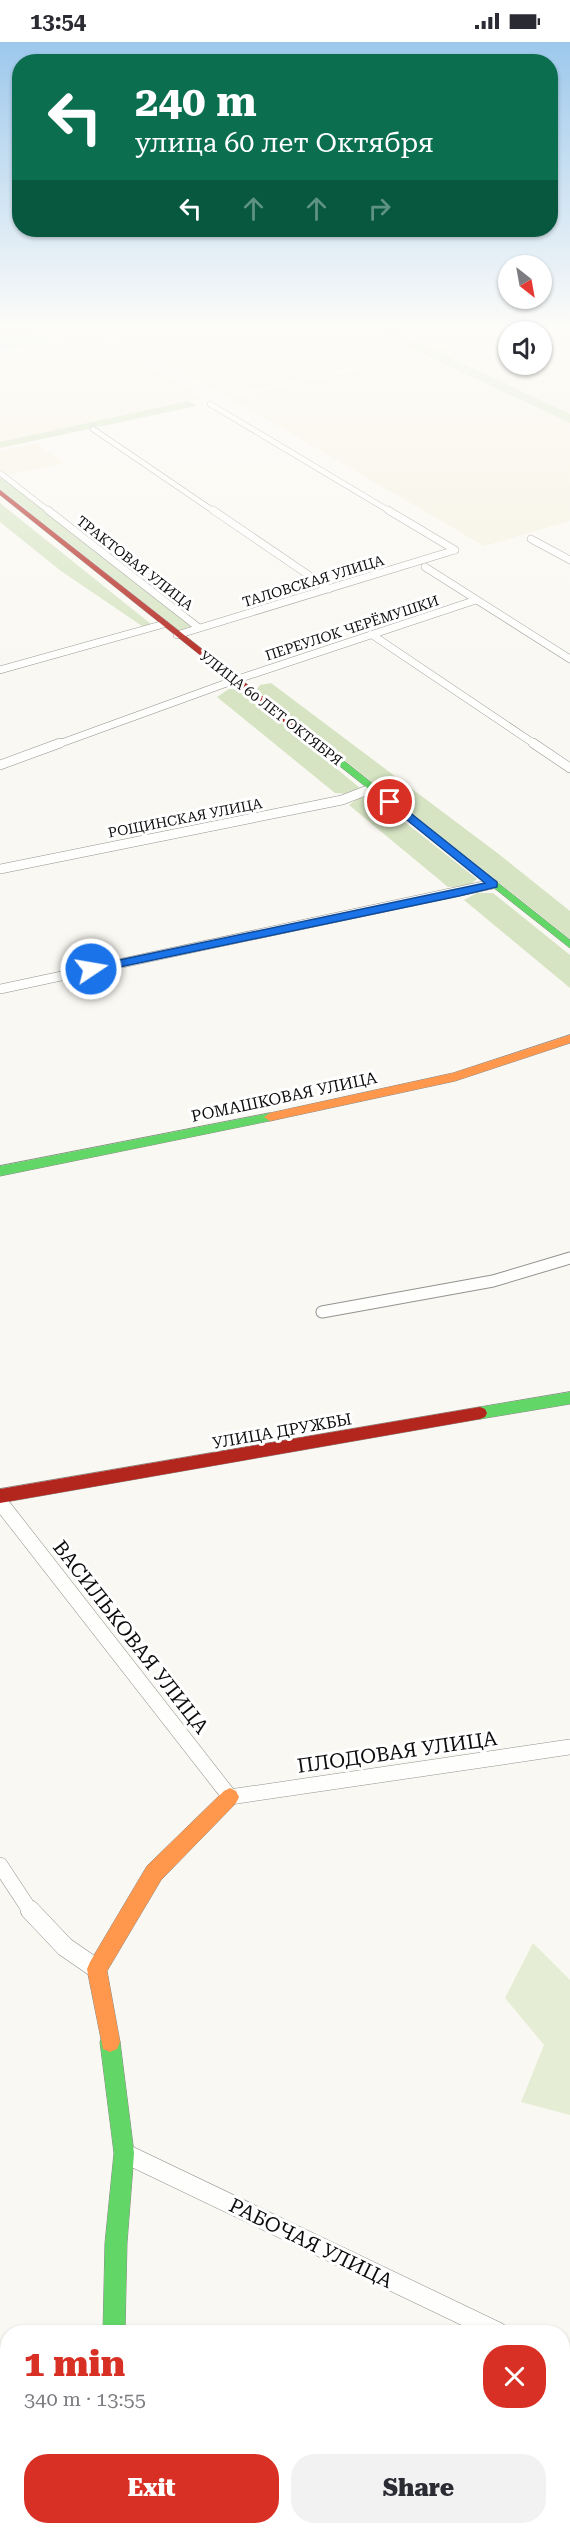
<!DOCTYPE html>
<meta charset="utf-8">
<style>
body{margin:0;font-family:"Roboto Serif",serif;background:#f2f2f3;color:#2b2b33;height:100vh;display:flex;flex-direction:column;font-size:22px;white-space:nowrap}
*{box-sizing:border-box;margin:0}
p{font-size:20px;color:#7c7c81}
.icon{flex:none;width:33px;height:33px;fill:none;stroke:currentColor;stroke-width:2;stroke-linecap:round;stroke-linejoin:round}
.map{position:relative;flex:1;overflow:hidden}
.drawer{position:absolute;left:0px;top:2283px;width:570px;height:210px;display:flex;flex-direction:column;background:#fff;border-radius:24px 24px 0 0;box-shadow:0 2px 4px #0004}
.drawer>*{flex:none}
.banner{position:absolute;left:12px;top:12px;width:546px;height:183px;border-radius:24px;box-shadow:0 2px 4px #0004;background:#0b6e4f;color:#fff;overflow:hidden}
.needle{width:39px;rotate:149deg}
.buttons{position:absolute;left:498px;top:213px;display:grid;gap:12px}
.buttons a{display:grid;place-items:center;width:54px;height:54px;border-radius:50%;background:#fff;box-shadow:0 2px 4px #0004;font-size:30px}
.pin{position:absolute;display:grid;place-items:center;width:51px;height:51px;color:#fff;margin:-26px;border:3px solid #fff;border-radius:50%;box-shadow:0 2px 6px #0007}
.me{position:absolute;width:66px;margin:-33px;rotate:78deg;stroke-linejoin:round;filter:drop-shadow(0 0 4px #0008)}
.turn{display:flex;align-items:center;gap:21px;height:126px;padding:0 24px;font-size:27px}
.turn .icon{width:78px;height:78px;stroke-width:2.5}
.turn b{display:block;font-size:42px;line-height:51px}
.lanes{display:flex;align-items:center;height:57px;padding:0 24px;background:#0003;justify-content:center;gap:30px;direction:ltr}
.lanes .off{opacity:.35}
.round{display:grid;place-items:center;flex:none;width:63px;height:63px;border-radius:24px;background:#f2f2f3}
.headline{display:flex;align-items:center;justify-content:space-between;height:102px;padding:0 24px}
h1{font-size:36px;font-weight:800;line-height:45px;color:#d93025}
.action{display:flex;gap:12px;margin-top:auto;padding:12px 24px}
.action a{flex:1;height:69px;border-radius:24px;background:#d93025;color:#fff;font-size:24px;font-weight:800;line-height:69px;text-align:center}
.action a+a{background:#f2f2f3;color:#2b2b33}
.status{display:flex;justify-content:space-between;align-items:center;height:42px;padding:0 30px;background:#fff;direction:ltr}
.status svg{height:16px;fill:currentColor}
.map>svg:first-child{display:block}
</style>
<div class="status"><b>13:54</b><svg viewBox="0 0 49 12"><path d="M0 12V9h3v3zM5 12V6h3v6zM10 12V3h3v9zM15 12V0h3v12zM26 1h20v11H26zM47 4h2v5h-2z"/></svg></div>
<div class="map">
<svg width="570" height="2493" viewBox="0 0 570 2493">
<rect width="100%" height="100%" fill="#faf8f2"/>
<path fill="#f5f1e0" d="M106,287H370L420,311L224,353Z
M389,287H517L442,306L428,305Z
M552,287H570V372L443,312L453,308L508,299V322H542V290L539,289Z
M97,295L204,356L0,400V312Z
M425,313L570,381V479L484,504L230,356Z
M36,401L64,421L9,433L0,426V409Z"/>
<path fill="#e5eed4" d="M506,290H508V299L453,308L443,312L428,305L449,306Z
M533,1901L570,1938V2073L521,2060L544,2003L505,1956Z"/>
<path fill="#d6e4c3" d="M370,287H389L570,372V381Z
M189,359L196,364L0,406V400Z
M0,432L195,586L180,589L0,447Z
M0,461L151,582L148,585L142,584L61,529L0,480Z
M271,641L500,813L570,869V897L256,648L260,643Z
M239,646L360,746L348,752L335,751L217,655L229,647Z
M373,755L477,837L467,845H448L349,763L359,756Z
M477,851H493L570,913V946L464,858Z"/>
<path fill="#cce6f1" d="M0,287H31L51,300L0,309Z"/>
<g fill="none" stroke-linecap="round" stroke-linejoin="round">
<g stroke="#949390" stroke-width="6">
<path id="street-far5" d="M210,362L391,470
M93,387L215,470
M0,431L50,470"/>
</g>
<g stroke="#949390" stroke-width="8">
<path id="street-far4" d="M48,468L199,586
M213,468L329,547
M388,468L455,508
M531,497L570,518
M425,525L570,617
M371,592L536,703
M177,593L455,508
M0,628L164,582
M56,703L235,638L476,558"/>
</g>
<g stroke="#949390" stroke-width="10">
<path id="street-far3" d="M533,701L570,726
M0,723L60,701
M0,827L342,758L373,746
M0,947L493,842"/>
</g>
<g stroke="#949390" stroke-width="13">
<path id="street-far2" d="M322,1270L493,1239L570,1216"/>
</g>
<g stroke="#949390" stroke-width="16">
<path id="street-far1" d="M0,1460L230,1755L570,1705
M0,1823L31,1870"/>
</g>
<g stroke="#949390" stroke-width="20">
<path id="street" d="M30,1868L65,1905L97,1927
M124,2111L498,2290
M562,2321L570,2325
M57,2493L61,2486"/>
</g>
<g stroke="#8a8987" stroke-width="1">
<path id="fast" d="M294,684H300L570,898V906L294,688Z
M270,1071L276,1075L274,1078L0,1134V1124Z
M570,1350V1362L480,1377L475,1375L473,1371L475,1367L480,1365Z
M110,1990L117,1993L120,2000L134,2111L127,2201L125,2290H103L105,2201L114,2111L100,2000L103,1993Z"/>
</g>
<g stroke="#8a8987" stroke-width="1">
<path id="slow" d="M570,993V1001L455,1039L270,1079L264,1075L270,1071L453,1031Z
M230,1746L236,1749L239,1755L236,1761L161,1838L107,1929L120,2000L117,2007L110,2010L103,2007L87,1927L90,1920L147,1824L224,1749Z"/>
</g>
<g stroke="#8a8987" stroke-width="1">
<path id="jam" d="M0,448L300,684V688H294L0,453Z
M480,1365L485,1367L487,1371L485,1375L480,1377L0,1461V1447Z"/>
</g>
<use href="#street-far5" stroke="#fefefd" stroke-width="5"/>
<use href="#street-far4" stroke="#fefefd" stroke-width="7"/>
<use href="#street-far3" stroke="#fefefd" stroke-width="9"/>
<use href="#street-far2" stroke="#fefefd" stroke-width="11"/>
<use href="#street-far1" stroke="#fefefd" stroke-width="15"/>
<use href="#street" stroke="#fefefd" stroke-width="19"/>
<use href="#fast" fill="#63d668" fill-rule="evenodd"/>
<use href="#slow" fill="#ff974d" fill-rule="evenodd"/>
<use href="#jam" fill="#b3261e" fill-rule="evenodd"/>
</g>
<linearGradient id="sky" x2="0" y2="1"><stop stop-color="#9dc8ec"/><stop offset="0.45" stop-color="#fdfcf9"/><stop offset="1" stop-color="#fdfcf9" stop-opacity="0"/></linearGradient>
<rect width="570" height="636" fill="url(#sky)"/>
<path fill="#1a73e8" stroke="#114b97" stroke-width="1.5" d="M387,758H394L497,840V845L459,854L91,931L85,927L91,924L485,841L387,762Z"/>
<g text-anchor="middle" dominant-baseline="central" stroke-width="6" stroke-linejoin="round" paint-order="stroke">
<g font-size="14" fill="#0d0d0d" stroke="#fff">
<text transform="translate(135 521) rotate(38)">ТРАКТОВАЯ УЛИЦА</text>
<text transform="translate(313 539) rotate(-17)">ТАЛОВСКАЯ УЛИЦА</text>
<text transform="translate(352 586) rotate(-18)">ПЕРЕУЛОК ЧЕРЁМУШКИ</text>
<text transform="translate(271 666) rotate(38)">УЛИЦА 60 ЛЕТ ОКТЯБРЯ</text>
<text transform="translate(185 776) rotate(-11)">РОЩИНСКАЯ УЛИЦА</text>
</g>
<g font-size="16" fill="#0d0d0d" stroke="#fff">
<text transform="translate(284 1055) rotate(-12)">РОМАШКОВАЯ УЛИЦА</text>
<text transform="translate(282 1389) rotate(-10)">УЛИЦА ДРУЖБЫ</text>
</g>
<g font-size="20" fill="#0d0d0d" stroke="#fff">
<text transform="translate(131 1595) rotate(52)">ВАСИЛЬКОВАЯ УЛИЦА</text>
<text transform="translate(397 1710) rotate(-8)">ПЛОДОВАЯ УЛИЦА</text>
<text transform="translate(311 2201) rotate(26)">РАБОЧАЯ УЛИЦА</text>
</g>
</g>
</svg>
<div class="buttons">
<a><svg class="needle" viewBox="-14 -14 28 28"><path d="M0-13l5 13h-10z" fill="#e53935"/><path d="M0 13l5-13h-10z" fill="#7c7c81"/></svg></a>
<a><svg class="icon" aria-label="sound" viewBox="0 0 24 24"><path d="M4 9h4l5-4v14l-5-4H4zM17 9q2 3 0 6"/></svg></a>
</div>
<div class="pin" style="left:390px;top:760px;background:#d93025"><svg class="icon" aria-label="arrive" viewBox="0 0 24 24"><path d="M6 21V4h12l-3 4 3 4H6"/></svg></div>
<svg class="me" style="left:91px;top:927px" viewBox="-20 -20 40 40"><circle r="17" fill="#1a73e8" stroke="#fff" stroke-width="3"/><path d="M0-11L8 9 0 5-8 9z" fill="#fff"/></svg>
<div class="banner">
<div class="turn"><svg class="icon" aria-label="left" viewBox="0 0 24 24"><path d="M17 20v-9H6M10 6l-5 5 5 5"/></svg><div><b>240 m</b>улица 60 лет Октября</div></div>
<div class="lanes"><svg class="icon" aria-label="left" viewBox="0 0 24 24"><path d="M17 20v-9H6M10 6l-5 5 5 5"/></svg><svg class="icon off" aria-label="ahead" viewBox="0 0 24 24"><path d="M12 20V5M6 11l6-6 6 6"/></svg><svg class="icon off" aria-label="ahead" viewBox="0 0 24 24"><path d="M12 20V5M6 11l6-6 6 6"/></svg><svg class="icon off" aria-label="right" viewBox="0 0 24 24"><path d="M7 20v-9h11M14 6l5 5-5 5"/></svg></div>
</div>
<section class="drawer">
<div class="headline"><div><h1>1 min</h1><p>340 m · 13:55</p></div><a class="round" style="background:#d93025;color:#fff"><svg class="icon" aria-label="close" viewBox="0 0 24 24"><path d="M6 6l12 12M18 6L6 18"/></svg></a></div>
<div class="action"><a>Exit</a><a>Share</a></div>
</section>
</div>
